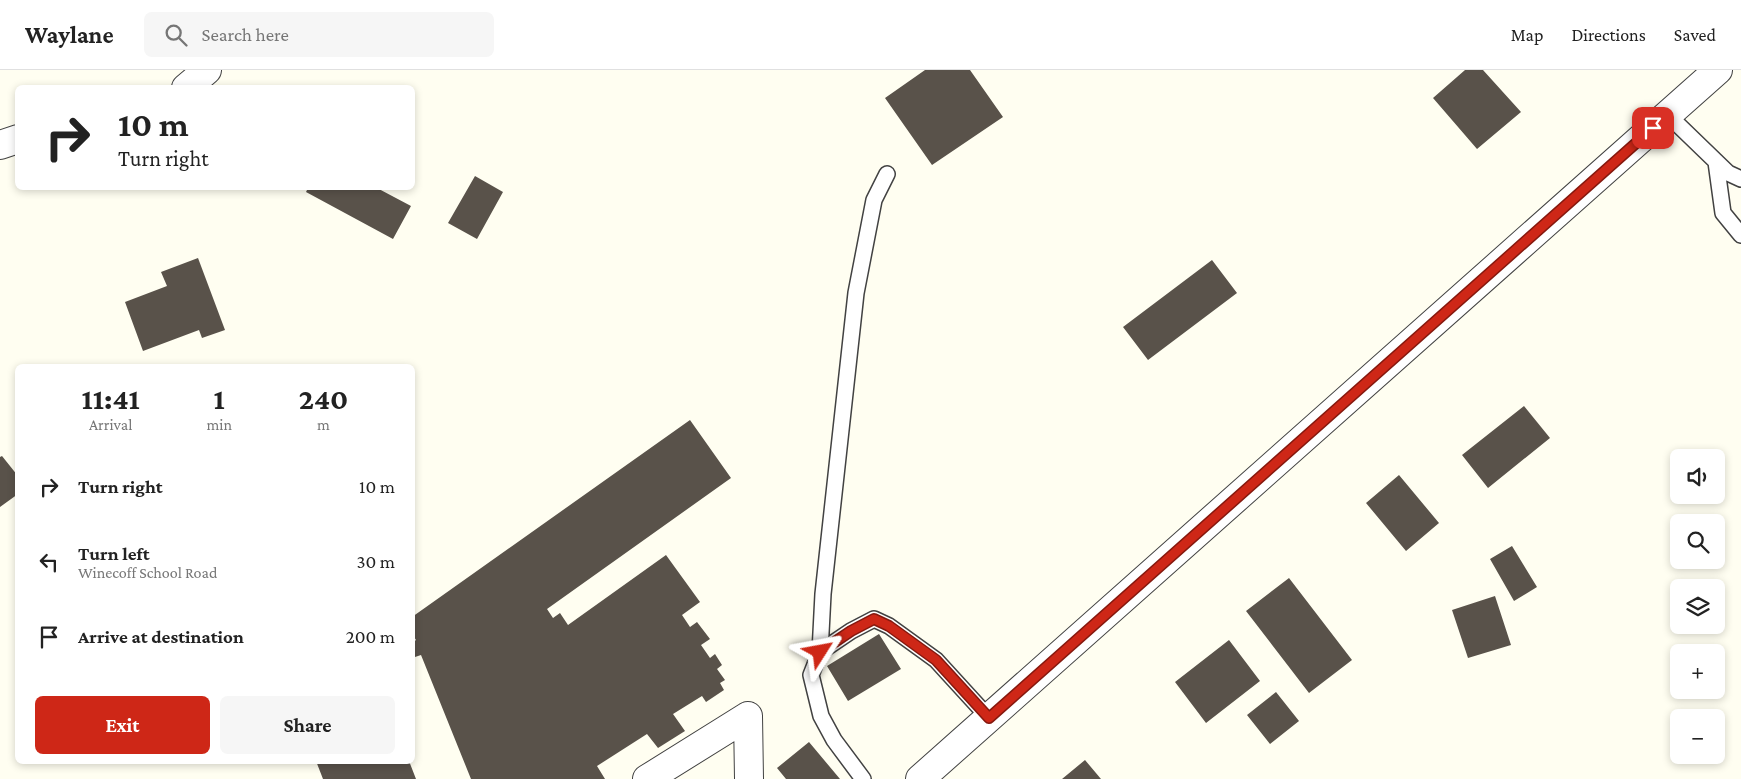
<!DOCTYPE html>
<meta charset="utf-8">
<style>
body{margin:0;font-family:"Crimson Pro",serif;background:#f6f6f6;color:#222;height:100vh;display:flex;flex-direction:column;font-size:19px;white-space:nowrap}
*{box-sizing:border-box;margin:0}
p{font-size:16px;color:#767676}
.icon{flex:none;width:28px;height:28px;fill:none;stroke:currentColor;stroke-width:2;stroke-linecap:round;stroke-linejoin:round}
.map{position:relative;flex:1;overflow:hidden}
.drawer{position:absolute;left:15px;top:294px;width:400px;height:400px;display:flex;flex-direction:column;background:#fff;border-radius:8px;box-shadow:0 2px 8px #0003}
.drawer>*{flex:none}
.guide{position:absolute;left:15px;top:15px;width:400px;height:105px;border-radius:8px;box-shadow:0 2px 8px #0003;background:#fff;color:#222;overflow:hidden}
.fabs{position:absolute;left:1670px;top:379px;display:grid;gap:10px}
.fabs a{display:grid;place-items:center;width:55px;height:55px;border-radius:8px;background:#fff;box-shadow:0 2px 8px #0003;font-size:25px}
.pin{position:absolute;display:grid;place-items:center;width:42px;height:42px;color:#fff;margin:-21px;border-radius:10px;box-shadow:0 2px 8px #0006}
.me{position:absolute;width:55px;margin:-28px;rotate:56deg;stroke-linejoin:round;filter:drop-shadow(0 0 4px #0008)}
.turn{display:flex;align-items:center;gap:18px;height:105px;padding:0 20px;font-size:22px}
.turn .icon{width:65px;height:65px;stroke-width:2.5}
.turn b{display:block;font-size:35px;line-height:42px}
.eta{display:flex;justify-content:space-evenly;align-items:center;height:85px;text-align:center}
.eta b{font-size:30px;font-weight:700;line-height:35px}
.primary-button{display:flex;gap:10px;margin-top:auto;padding:10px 20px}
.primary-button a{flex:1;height:58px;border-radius:8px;background:#ce2717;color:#fff;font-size:20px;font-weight:700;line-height:58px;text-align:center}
.primary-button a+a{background:#f6f6f6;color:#222}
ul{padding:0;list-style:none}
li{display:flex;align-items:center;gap:15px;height:75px;padding:0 20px}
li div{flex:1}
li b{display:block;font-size:19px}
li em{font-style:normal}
header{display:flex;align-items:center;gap:30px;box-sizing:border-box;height:70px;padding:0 25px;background:#fff;border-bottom:1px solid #e0e0e0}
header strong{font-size:24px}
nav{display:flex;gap:28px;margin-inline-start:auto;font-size:18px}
.search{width:350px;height:45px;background:#f6f6f6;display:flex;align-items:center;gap:12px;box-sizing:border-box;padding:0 18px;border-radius:8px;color:#767676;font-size:19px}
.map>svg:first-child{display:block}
</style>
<header>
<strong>Waylane</strong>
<div class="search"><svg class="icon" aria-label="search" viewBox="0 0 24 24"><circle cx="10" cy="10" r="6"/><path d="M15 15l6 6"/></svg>Search here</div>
<nav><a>Map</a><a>Directions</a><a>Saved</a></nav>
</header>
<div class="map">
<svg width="1741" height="709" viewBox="0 0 1741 709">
<rect width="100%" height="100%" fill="#fffef1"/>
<path fill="#59524a" d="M925,0H970L1003,47L932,95L885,28Z
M1465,0H1483L1521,42L1477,79L1433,28Z
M475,106L503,122L477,169L448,153Z
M308,118H377L411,136L393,169L306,122Z
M198,188L225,260L202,268L199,260L143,281L125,232L167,216L161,202Z
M1212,190L1237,223L1148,290L1123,257Z
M1524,336L1550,368L1488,418L1462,385Z
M690,350L731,408L547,539L553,548L560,543L568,555L666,485L700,532L682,545L690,557L697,552L710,569L701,575L710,588L715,584L722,595L717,599L725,610L720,613L724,620L706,632L702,626L673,644L685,661L658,678L647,664L597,696L605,709H471L421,585L412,588V573L416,570L412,564V547Z
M2,386L18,406V424L0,437V387Z
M1399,405L1439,453L1406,481L1366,433Z
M1512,476L1537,517L1514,531L1490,489Z
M1289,508L1352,590L1309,623L1246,541Z
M1495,526L1511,575L1468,588L1452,540Z
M879,564L901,599L848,631L827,596Z
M1229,570L1260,611L1206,653L1175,612Z
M1276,622L1299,651L1270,674L1247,645Z
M809,672L840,709H786L777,698Z
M1085,690L1101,709H1062Z
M316,691H409L416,709H323Z"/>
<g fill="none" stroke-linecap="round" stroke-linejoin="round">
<g stroke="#424242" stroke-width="18">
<path id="service" d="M1668,45L1728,103L1741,109
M1716,92L1723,143L1741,165
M820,582L851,561L874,549L889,556L936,590L989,648
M863,709L834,670L821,646L811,605L820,582L823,524L856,223L874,130L887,104"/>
</g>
<g stroke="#424242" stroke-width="30">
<path id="minor" d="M186,18L207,0
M0,75L18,69
M748,646L749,709
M647,709L748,646"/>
</g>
<g stroke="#424242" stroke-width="30">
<path id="tertiary" d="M920,709L1718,0"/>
</g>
<use href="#service" stroke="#fff" stroke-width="15"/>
<use href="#minor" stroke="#fff" stroke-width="28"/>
<use href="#tertiary" stroke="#fff" stroke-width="28"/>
</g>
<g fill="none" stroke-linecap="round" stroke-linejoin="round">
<g stroke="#86190f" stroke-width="12">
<path id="route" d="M820,582L851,561L874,549L889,556L936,590L989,648L1653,58"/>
</g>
<use href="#route" stroke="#ce2717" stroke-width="9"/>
</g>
</svg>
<div class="fabs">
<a><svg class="icon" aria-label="sound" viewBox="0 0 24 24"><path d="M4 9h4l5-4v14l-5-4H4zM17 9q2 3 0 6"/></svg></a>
<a><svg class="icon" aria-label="search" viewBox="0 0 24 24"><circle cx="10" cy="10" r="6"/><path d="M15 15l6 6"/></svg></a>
<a><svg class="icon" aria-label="layers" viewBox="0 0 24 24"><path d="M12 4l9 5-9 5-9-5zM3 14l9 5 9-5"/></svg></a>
<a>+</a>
<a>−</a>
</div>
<div class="pin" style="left:1653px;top:58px;background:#d93025"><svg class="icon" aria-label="arrive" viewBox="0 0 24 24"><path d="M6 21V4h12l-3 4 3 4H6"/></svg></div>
<svg class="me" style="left:820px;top:582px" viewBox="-20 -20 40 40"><path d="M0-17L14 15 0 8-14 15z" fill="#ce2717" stroke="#fff" stroke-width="4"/></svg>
<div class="guide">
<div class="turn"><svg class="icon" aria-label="right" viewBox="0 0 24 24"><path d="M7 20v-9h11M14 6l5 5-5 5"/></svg><div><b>10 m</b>Turn right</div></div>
</div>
<section class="drawer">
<div class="eta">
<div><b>11:41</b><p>Arrival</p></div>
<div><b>1</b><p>min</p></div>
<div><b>240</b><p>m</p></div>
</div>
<ul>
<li><svg class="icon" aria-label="right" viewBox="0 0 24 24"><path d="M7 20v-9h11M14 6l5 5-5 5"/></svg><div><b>Turn right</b></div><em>10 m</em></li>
<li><svg class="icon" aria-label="left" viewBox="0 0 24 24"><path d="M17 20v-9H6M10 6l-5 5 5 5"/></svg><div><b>Turn left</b><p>Winecoff School Road</p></div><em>30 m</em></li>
<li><svg class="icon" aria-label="arrive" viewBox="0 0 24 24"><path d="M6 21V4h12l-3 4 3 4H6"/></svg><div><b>Arrive at destination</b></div><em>200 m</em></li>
</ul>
<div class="primary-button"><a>Exit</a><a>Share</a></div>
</section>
</div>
